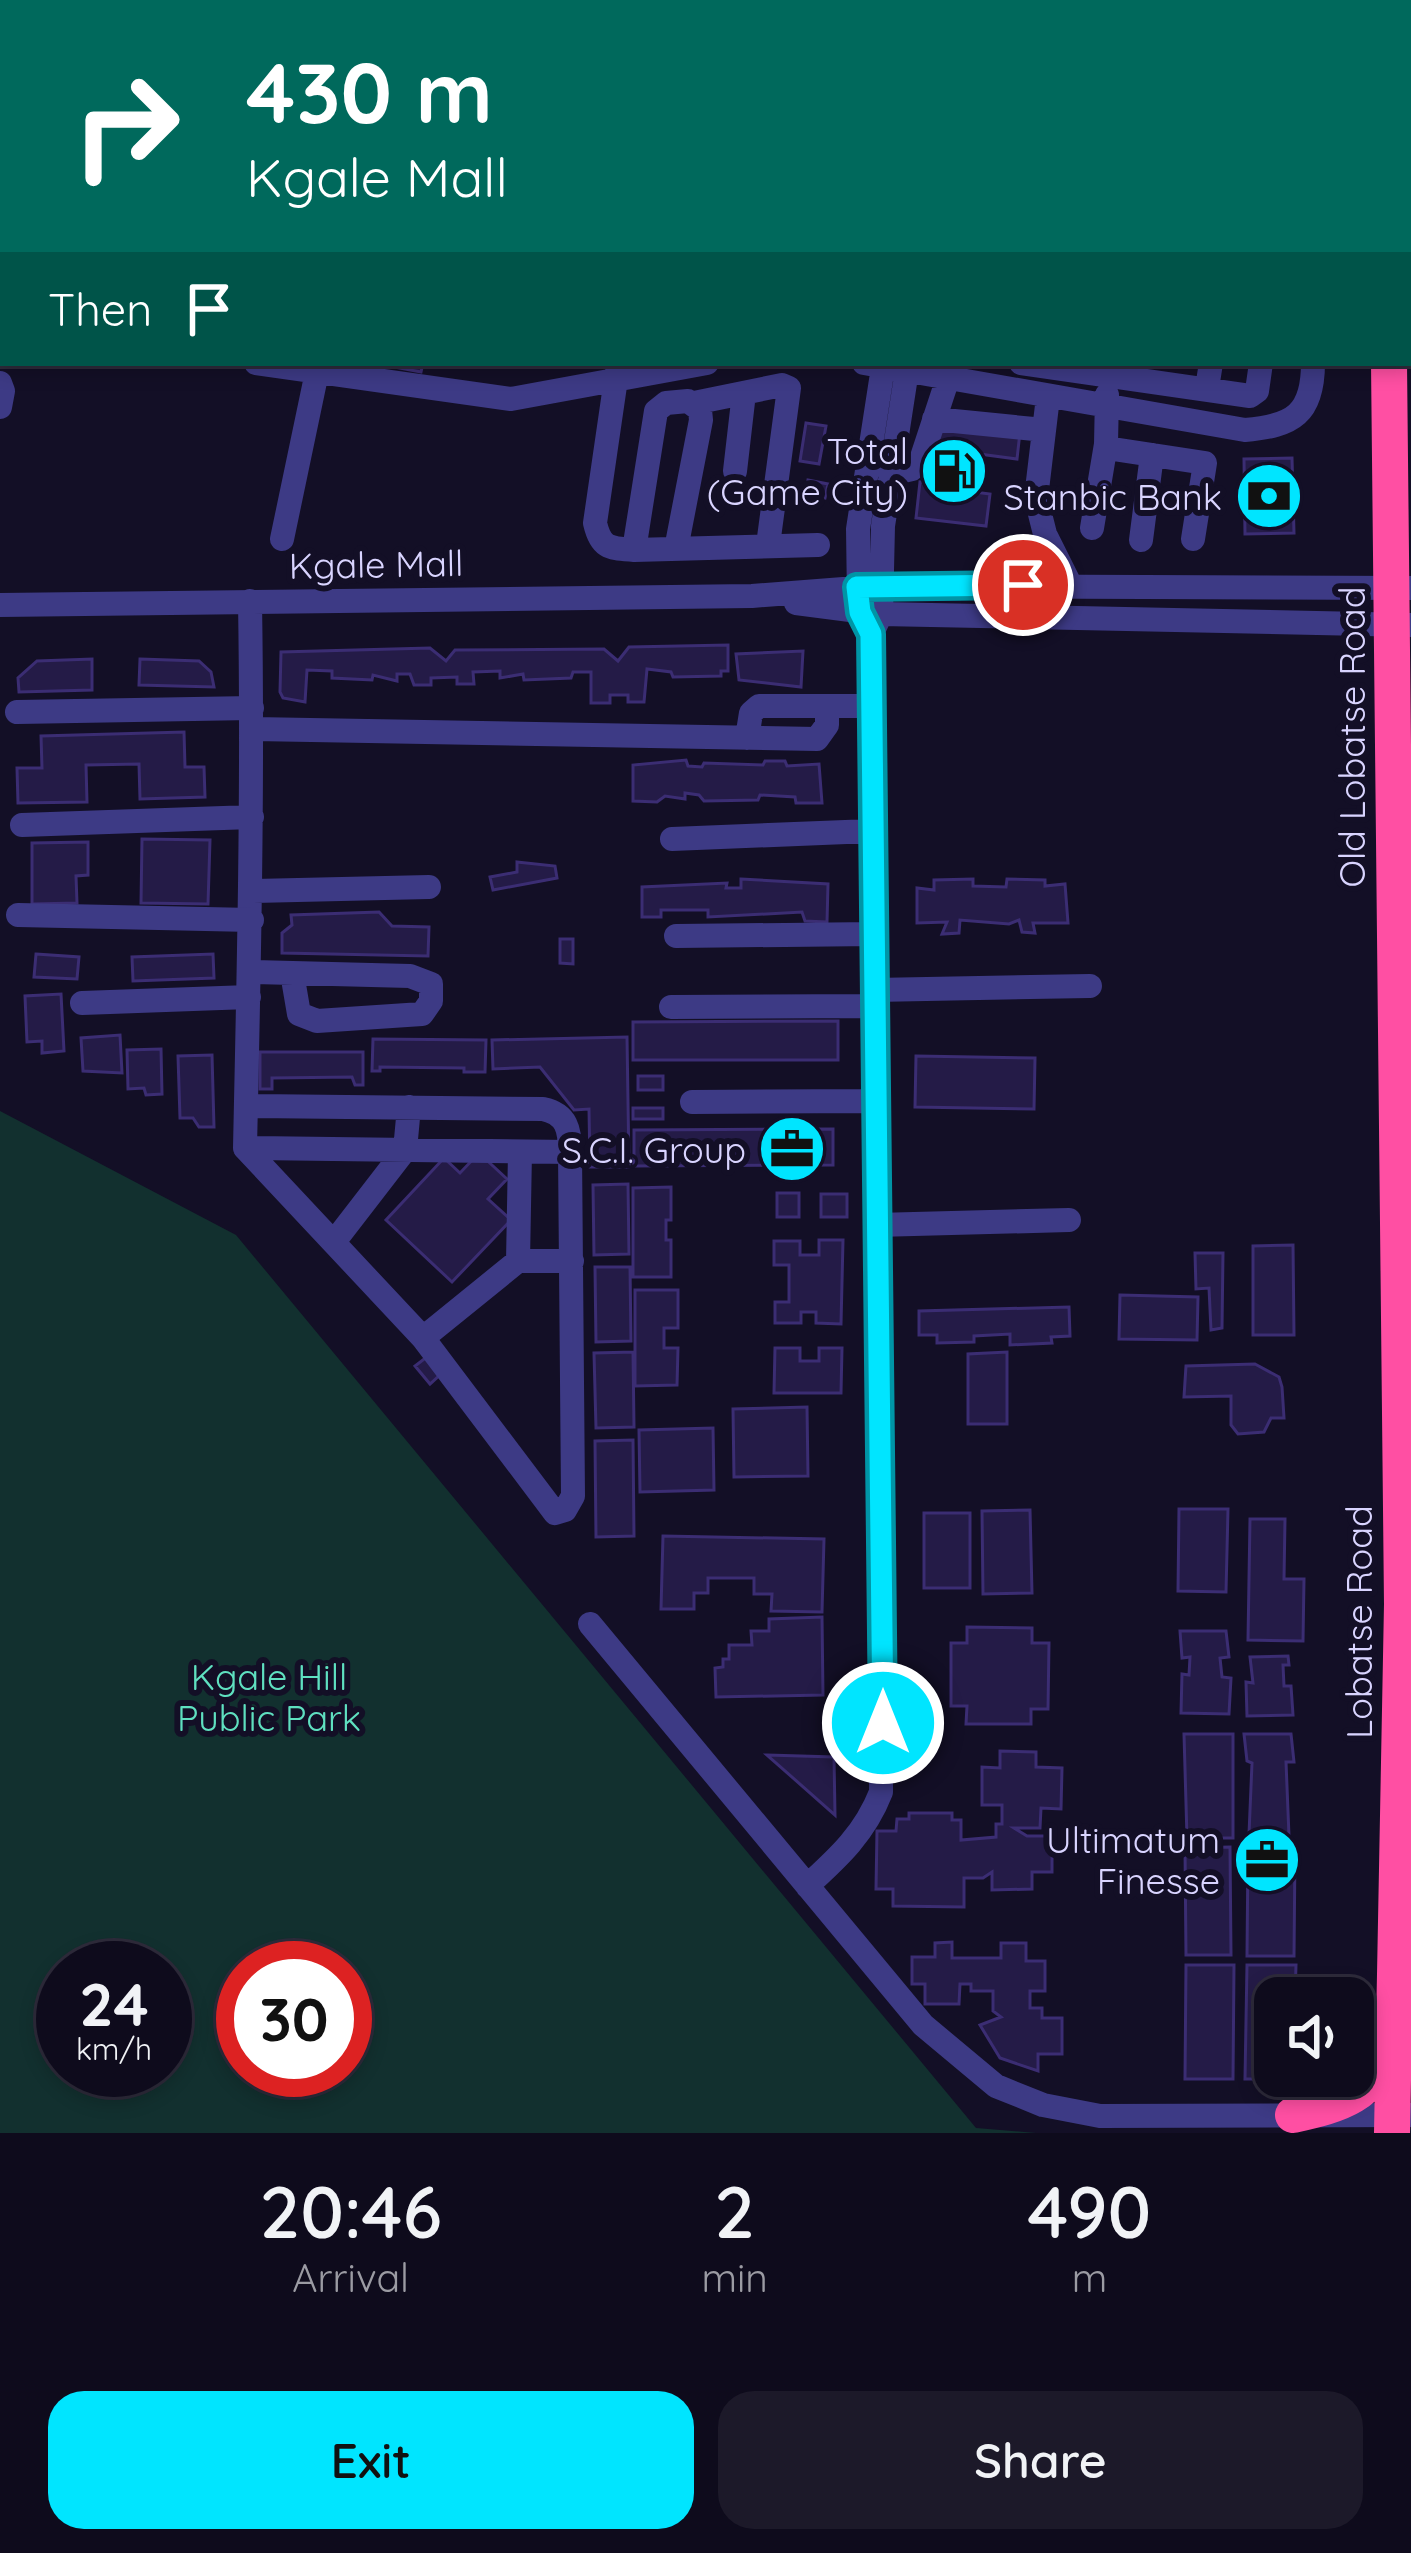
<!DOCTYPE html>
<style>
body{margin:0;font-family:Quicksand,sans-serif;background:#1c1929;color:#f1f3f6;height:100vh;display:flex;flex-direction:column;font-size:45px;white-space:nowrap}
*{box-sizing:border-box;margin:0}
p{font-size:39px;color:#9b9ba3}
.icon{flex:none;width:66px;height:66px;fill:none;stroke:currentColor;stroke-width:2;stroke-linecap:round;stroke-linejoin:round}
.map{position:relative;height:2133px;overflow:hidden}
.side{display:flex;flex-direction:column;background:#0e0b1c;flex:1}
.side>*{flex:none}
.hud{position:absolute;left:0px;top:0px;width:1413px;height:366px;box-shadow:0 6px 18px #0003,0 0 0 3px #2e2b3b;background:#00695c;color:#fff;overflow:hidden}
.controls{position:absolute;left:1254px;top:1977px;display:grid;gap:24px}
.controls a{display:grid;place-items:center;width:120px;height:120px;border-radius:24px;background:#0e0b1c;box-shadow:0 6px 18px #0003,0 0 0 3px #2e2b3b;font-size:60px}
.speed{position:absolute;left:36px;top:1941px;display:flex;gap:24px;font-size:60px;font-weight:700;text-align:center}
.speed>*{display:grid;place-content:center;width:156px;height:156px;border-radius:50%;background:#0e0b1c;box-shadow:0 6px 18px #0003,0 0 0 3px #2e2b3b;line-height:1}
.speed small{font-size:30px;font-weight:400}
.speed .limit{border:18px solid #d22;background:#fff;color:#111}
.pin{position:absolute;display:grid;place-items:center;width:102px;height:102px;color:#fff;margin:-51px;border:6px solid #fff;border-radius:50%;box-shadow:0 3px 12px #0007}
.me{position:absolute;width:132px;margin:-66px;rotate:0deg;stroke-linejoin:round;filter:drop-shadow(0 0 9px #0008)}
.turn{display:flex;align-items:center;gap:42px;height:252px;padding:0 48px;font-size:54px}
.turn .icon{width:156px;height:156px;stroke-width:2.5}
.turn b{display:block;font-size:84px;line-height:102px}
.then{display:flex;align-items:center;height:114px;padding:0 48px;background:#0003;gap:24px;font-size:45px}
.eta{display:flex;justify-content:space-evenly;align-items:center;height:204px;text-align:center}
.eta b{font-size:72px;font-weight:600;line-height:84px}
.primary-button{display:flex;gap:24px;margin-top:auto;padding:24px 48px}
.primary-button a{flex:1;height:138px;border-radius:36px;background:#00e5ff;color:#111;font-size:48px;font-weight:600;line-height:138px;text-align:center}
.primary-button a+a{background:#1c1929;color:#f1f3f6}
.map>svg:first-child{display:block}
</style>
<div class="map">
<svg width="1411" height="2133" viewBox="0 0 1411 2133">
<rect width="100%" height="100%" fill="#130f26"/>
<path fill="#12302f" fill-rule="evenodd" d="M0,1111L236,1235L976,2128L1036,2133H0ZM63,1968H165V2070H63ZM243,1968H345V2070H243Z"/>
<path fill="#241b47" stroke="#3b2d73" stroke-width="3" d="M0,0H128L3,3V82Z
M161,0H482L161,3Z
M174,0H500L173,3Z
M715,0H820L822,3H714Z
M849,0H945L947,3H851Z
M373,363H423L421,372Z
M939,422L1020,432L1017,459L979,454L974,492L990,494L986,526L916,518L920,482L931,483Z
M806,423L826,426L819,464L800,461Z
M1292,458L1294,533L1245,534L1244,459Z
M808,480L828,484L825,498L806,495Z
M728,645V671H721V676L673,677L671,672L647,669L644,702H628V695H610V703H591V672H573L571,678L524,680L523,674L500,678V671L473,672L474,684H457V677L431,678V685H414L410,674H397V681L373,675L372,680L332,678V671L307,670L305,702L283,698L280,692L281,652L430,648L446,661L455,650L604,649L618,661L629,647Z
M803,651L801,687L739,680L736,654Z
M92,659V690L19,692L18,678L37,661Z
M140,659L199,661L211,672L214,687L139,685Z
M184,732L185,767H204L205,797L140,799L139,764L86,765L87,802L18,803L17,768H42L41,736Z
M686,760L688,766L702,767L704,763L763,765L765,761H785L787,766L819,764L822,803H796L795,797L760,795L758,800L704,801L699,795L685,793V799L665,796L657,802L633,801V765Z
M142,839L210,840L208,904L141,903Z
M88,842V875L76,876L77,903L32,904V843Z
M517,862L555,866L557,878L493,890L490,877L517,872Z
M741,879L828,884L827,922L805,921L802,912L708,917V910H661V917H642V887L727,883L726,888H741Z
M973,879V886L1006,887L1007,879L1045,880V886L1065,884L1068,923H1033L1035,933L1022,932L1019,920L1009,924L960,920L959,933L942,934L947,922L917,923V888L934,890V880Z
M379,912L392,926L429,927L428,956L282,953V933L292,925L291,915Z
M560,939H573V964L560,963Z
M36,954L79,957L77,979L34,977Z
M213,954L214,978L133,981L132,957Z
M61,994L64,1051L42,1053V1041L27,1042L25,996Z
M838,1021V1060H633V1022Z
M120,1035L122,1073L83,1071L81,1038Z
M627,1037L629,1167H590L589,1109L574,1110L540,1067L493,1069L492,1040Z
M373,1039L486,1040L485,1072H464V1068L380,1067V1071H372Z
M161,1049L162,1094L146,1095L144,1088L128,1089L127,1050Z
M260,1052H363V1085H355L352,1077L272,1078V1089H260Z
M212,1055L214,1127H199L193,1118H180L178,1056Z
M916,1056L1035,1058L1034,1109L915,1107Z
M638,1076H663V1090H638Z
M633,1108H663V1119H633Z
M833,1129V1165L634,1166V1130Z
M479,1153L507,1179L488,1199L511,1220L452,1282L386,1220L444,1158L460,1173Z
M628,1184L629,1254L594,1255L593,1185Z
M671,1187V1220H666V1240H671V1277H633V1188Z
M777,1193H799V1217H777Z
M821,1194H847V1217H821Z
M819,1240H843L841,1324L816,1323V1312H801V1323H775V1302H789V1265H774V1241H800V1255H819Z
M1293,1245L1294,1335H1253V1246Z
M1195,1253H1223L1222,1328L1211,1330L1209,1288L1196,1289Z
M595,1267H630L631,1341L596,1342Z
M635,1290H678V1328H664V1348H678L677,1385L635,1386Z
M1120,1295L1198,1297L1197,1340L1119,1339Z
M1069,1307L1070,1336L1051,1337L1052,1343L1010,1345V1334L974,1336V1342L937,1343V1335H919V1311Z
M775,1348H800V1361H819V1348H842L841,1393H774Z
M633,1352L634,1427L596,1428L594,1353Z
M1007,1352V1424H968V1354Z
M428,1356L442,1373L430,1384L415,1366Z
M1255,1364L1279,1377L1282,1387L1284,1418H1271L1264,1432L1238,1434L1231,1425V1396L1184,1397L1186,1366Z
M807,1407L808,1476L734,1477L733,1409Z
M713,1428L714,1490L640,1492L639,1430Z
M633,1440L634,1536L596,1537L595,1441Z
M1179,1509H1228L1226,1592L1178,1591Z
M1030,1510L1032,1593L983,1594L982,1511Z
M924,1513H970V1588H924Z
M1250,1519H1285L1284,1579H1304L1303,1641L1248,1640Z
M663,1536L824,1539L822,1612L771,1611L772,1594H754V1578H708V1593H694V1609H661Z
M822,1617L823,1695L716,1697L715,1668L723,1667V1659H729V1645H752L751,1631H769V1619Z
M967,1627L1032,1628V1643H1049L1048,1709H1031V1724H966L967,1706H951V1643H967Z
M1180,1631H1226L1229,1657L1220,1658L1222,1677L1231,1678L1229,1714L1181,1713L1182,1674L1189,1675L1190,1657L1182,1658Z
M1288,1656L1289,1665H1283L1284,1686H1291L1293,1715L1247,1716L1246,1682L1253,1683L1250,1657Z
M1184,1734H1233V1838H1187Z
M1244,1734H1291L1294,1762H1286L1289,1836L1249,1834L1252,1763L1247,1761Z
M1000,1751L1036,1752V1767L1062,1768L1061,1809L1041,1808L1040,1828H1014L1027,1836H1052V1872H1032V1889L992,1890V1872L983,1878H964V1907L893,1906V1889H876L877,1831H896L897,1819H909V1813H952V1820H961V1840L996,1837V1824H1002V1805H982V1767L1000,1768Z
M767,1755L834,1757L835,1815Z
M1230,1847L1231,1955H1186L1185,1848Z
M1248,1850H1295L1294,1956H1247Z
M952,1942V1958H1001V1943H1026V1961H1045V1991H1030V2008H1042V2018H1062V2054H1038V2071L1000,2058L980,2025L1001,2017L993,2011V1991H971V1984H960L959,2004H925V1984H912V1957H935V1943Z
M1186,1965H1234L1233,2079H1185Z
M1247,1965H1296L1295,1998H1275V2076H1294V2079H1245Z"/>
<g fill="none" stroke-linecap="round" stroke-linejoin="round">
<path stroke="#3d3a85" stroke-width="24" d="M1207,0L1213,3
M138,3V0
M686,3V0
M1308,3V0
M0,349L3,348
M256,363L511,399L707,363
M864,363L1245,430C1293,426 1313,414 1313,363
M1021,363L1250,396L1257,391L1261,363
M618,365L595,523C601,549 610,548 634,550L818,545
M0,383L3,391L0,407
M1207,388L1211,363
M1107,395L1106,444L1113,449L1205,463L1193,539
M1048,397L1036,498L1045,534L1070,584
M694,403L782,385L789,388L768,545
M934,419L1044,430
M735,471L744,393
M890,474L912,469L921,460L948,378
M1092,528L1106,444
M282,539L317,372
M1141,540L1152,455
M634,550L656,411L666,403L688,401L700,410L701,420L676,549
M859,599L858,529L883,367
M796,603L881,614L1411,625
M0,605L752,596L882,586L1411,588
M17,712L252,708
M252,729L817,739L827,725V706
M747,738L751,713L759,706H871
M22,825L252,817
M672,839L871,831
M252,891L429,887
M18,915L252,920
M676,936L874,934
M250,972L410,976L431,984V1001L422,1014L317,1021L299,1014L292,973
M874,990L1090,986
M82,1003L249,997
M671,1007L874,1006
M692,1102L875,1101
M246,1106L543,1109C567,1114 570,1130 570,1152L573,1496L565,1510L555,1513L423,1338L245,1148C249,966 253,784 250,601
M245,1148L570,1152
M876,1225L1069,1220
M334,1242L405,1150L409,1107
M518,1261H572
M423,1338L518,1261L520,1152
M590,1624L923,2025L996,2086L1043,2105L1100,2116L1411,2115
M807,1886C839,1857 865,1833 881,1792L882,1452L871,831V635L881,614L883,526L907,370"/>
<path stroke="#ff4fa3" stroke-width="36" d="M1378,0V3
M1389,363L1402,1604L1392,2133
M1293,2115C1341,2104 1372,2097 1390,2045"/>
</g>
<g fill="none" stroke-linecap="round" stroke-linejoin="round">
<g stroke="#0095a6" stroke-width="30">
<path id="route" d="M883,1723L871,634L860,612L857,587L1023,585"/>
</g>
<use href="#route" stroke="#00e5ff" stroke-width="21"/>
</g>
<defs>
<g id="fuel-disc" transform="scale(3.45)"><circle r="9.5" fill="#00e5ff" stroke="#130f26"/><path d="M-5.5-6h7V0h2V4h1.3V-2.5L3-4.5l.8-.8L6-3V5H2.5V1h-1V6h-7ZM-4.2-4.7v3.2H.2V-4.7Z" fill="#111"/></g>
<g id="bank-disc" transform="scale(3.45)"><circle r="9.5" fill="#00e5ff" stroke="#130f26"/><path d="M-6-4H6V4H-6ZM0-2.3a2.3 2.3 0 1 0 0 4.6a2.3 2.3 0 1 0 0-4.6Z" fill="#111"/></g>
<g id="office-disc" transform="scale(3.45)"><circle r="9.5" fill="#00e5ff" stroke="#130f26"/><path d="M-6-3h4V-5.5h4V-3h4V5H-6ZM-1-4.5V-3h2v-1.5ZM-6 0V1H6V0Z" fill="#111"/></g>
</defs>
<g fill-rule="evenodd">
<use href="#fuel-disc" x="954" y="471"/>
<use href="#bank-disc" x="1269" y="496"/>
<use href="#office-disc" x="792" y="1149"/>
<use href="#office-disc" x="1267" y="1860"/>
</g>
<g text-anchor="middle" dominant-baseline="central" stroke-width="12" stroke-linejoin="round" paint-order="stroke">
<g font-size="36" fill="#d9d4ff" stroke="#130f26" text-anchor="end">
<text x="908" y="450">Total<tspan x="908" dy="41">(Game City)</tspan></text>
<text x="1222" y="496">Stanbic Bank</text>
<text x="746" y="1149">S.C.I. Group</text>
<text x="1220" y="1839">Ultimatum<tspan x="1220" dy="41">Finesse</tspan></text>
</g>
<g font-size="36" fill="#d9d4ff" stroke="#130f26">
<text transform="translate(376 564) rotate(-1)">Kgale Mall</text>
<text transform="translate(1351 737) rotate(-90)">Old Lobatse Road</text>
<text transform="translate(1358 1622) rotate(-90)">Lobatse Road</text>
</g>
<g font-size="36" fill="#5fe0c0" stroke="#130f26">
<text x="269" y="1676">Kgale Hill<tspan x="269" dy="41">Public Park</tspan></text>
</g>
</g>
</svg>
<div class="controls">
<a><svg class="icon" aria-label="sound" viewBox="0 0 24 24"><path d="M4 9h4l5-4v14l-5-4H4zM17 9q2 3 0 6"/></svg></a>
</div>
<div class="speed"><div>24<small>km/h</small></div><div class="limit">30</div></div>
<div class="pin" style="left:1023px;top:585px;background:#d93025"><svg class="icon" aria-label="arrive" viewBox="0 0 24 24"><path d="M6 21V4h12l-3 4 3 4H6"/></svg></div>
<svg class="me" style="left:883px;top:1723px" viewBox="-20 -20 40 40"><circle r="17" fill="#00e5ff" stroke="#fff" stroke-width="3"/><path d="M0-11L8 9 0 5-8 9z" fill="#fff"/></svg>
<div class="hud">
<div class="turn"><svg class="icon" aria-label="right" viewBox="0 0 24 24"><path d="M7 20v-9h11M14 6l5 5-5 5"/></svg><div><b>430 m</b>Kgale Mall</div></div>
<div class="then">Then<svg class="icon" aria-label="arrive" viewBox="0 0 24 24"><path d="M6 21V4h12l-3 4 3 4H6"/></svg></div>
</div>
</div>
<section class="side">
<div class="eta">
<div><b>20:46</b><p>Arrival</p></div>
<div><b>2</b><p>min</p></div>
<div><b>490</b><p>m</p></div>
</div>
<div class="primary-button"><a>Exit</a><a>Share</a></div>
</section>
